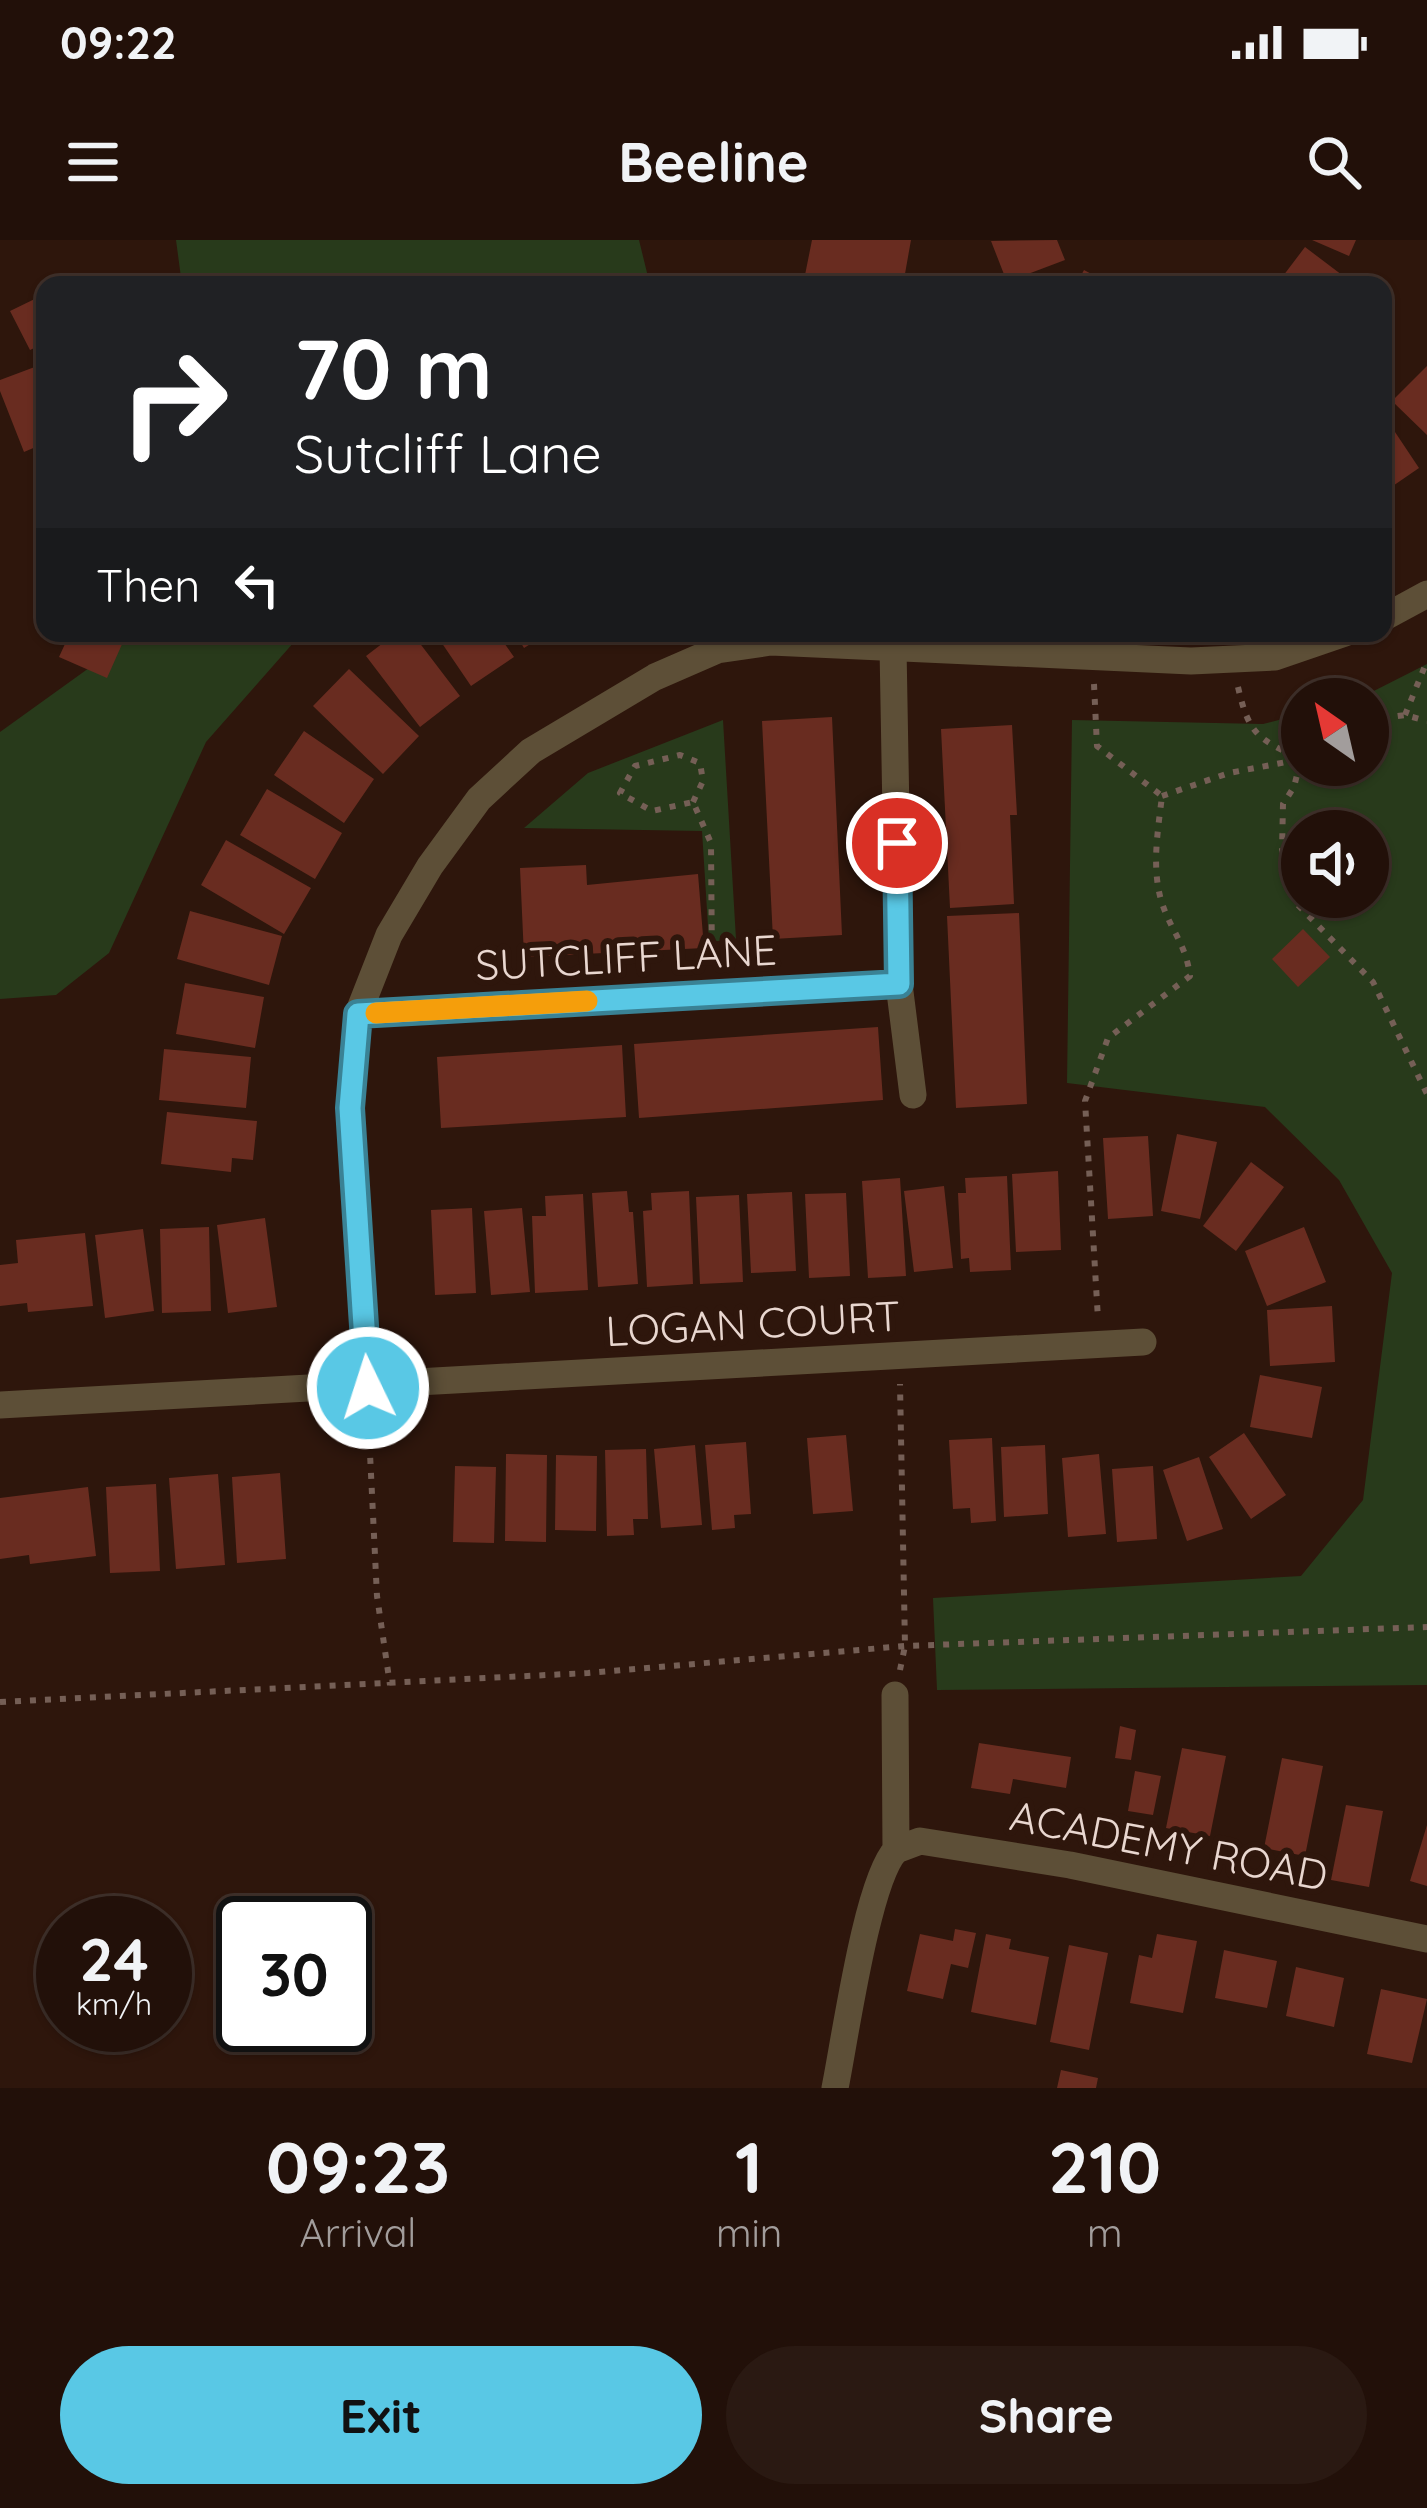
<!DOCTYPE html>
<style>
body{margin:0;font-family:Quicksand,sans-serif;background:#2a1912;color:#f1f3f6;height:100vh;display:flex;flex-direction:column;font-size:45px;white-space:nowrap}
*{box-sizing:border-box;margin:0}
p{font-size:39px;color:#a29d9c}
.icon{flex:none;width:66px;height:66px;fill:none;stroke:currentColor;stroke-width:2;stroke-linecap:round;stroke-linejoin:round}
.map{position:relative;height:1848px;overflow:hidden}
.details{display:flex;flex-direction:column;background:#221009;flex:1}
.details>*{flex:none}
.hud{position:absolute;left:36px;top:36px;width:1356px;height:366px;border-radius:24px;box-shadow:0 3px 9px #0004,0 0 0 3px #3f302a;background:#202124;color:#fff;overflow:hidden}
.needle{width:78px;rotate:326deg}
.buttons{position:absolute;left:1281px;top:438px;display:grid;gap:24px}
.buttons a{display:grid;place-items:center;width:108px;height:108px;border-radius:50%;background:#221009;box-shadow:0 3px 9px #0004,0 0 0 3px #3f302a;font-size:60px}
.speed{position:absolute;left:36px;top:1656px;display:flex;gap:24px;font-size:60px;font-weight:700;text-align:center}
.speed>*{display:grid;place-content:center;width:156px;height:156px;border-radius:50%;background:#221009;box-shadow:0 3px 9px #0004,0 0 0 3px #3f302a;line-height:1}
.speed small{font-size:30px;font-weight:400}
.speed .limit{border:6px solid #111;border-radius:18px;background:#fff;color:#111}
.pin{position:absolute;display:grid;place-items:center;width:102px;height:102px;color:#fff;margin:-51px;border:6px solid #fff;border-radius:50%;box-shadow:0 3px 12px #0007}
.me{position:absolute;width:132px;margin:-66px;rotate:356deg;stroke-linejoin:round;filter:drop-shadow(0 0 9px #0008)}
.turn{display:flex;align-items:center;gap:42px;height:252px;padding:0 60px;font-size:54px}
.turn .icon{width:156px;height:156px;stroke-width:2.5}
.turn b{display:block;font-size:84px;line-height:102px}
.then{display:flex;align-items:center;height:114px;padding:0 60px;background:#0003;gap:24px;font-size:45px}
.eta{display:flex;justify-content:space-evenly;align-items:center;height:204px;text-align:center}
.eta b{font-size:72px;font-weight:700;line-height:84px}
.button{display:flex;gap:24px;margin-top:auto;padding:24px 60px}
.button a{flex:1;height:138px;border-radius:72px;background:#59c8e5;color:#111;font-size:48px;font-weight:700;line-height:138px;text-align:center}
.button a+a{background:#2a1912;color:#f1f3f6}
.status{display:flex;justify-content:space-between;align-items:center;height:84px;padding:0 60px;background:#221009;direction:ltr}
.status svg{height:33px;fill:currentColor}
header{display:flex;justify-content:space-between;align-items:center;height:156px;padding:0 60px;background:#221009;font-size:54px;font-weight:700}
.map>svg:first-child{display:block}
</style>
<div class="status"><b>09:22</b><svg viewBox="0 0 49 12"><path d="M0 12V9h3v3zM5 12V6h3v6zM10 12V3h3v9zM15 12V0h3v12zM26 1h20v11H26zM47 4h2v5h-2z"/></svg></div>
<header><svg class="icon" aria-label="menu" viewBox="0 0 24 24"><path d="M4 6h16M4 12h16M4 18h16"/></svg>Beeline<svg class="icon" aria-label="search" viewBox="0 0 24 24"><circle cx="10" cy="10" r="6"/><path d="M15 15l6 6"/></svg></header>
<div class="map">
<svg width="1427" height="1848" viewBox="0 0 1427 1848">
<rect width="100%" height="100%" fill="#2e160c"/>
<path fill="#283a1b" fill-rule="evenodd" d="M176,0H639L650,45H182Z
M117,393H302L206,502L109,713L56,755L0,759V492L89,428Z
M1427,424V1445L937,1450L933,1358L1301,1336L1363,1260L1392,1033L1339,940L1265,867L1067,843L1072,480L1263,484L1302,474V525H1368V459H1358ZM1302,591H1368V657H1302Z
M723,480L736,699L709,702L702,591L524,588L588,533Z"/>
<path fill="#692c20" d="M812,0H911L903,45H803Z
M1057,0L1065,20L1007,42L991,1Z
M1312,0H1356L1349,16Z
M1305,7L1342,35L1334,45H1287L1280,40Z
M1084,30L1112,45H1076Z
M45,54V103L30,110L10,71Z
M40,125L45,138V203L24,212L0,151V140Z
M1427,126V195L1392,161Z
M1383,174L1419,228L1387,250L1383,244Z
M70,393H127L107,438L59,417Z
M396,393H412L460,456L420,487L366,416Z
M435,393H497L514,417L471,446Z
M515,393H548L524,408Z
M349,429L419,496L383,534L313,466Z
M832,477L842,695L773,699L762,481Z
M1012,485L1017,575H1010L1014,664L950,668L941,489Z
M304,491L374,539L344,583L274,535Z
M267,549L342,593L315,639L240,595Z
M226,600L311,648L284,694L201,645Z
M586,625L587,645L698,634L704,708L524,717L520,628Z
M190,671L282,696L269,745L177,719Z
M1019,673L1027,864L956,868L947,676Z
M1303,689L1330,717L1298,747L1272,719Z
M185,743L264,757L255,808L176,794Z
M878,787L883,860L639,878L634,804Z
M622,805L626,877L441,888L437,817Z
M164,809L251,817L246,868L159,860Z
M167,872L257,881L253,920L232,918L231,932L161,924Z
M1177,894L1217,902L1200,979L1161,971Z
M1148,896L1153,976L1108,979L1103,898Z
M1251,922L1284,947L1236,1011L1203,986Z
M1058,931L1061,1010L1016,1012L1012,934Z
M1007,936L1011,1030L970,1032L969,1018L961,1019L958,953H966L965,938Z
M900,938L906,1036L868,1038L862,941Z
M944,946L953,1028L914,1032L904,951Z
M627,951L629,972H633L638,1044L598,1047L592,953Z
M689,951L693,1044L647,1047L643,971L652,970L651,953Z
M792,952L796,1031L751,1033L747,954Z
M846,953L850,1036L809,1038L805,954Z
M583,954L588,1050L535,1053L532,976H546L545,956Z
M739,955L743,1042L700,1044L696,957Z
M472,968L476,1053L435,1055L431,970Z
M522,968L530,1052L491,1055L484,971Z
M265,978L277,1067L228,1073L217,985Z
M209,987L211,1071L162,1073L160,989Z
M1304,987L1326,1042L1267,1066L1245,1011Z
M143,989L154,1071L105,1078L95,995Z
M85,993L93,1066L28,1072L27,1063L0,1066V1025L18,1023L16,1000Z
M1332,1066L1335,1122L1270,1126L1267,1070Z
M1260,1135L1322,1147L1312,1198L1250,1187Z
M1244,1193L1286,1255L1251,1279L1209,1217Z
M846,1195L853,1271L813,1274L807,1198Z
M992,1198L996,1281L971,1283L970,1268L953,1269L949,1200Z
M746,1202L751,1274L734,1275L735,1288L712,1290L705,1205Z
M695,1205L702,1285L661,1288L654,1209Z
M1045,1205L1048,1274L1004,1277L1001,1207Z
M646,1209L648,1279H633L634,1295L607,1296L605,1210Z
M506,1214L547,1215L546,1302L505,1301Z
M1099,1214L1106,1294L1068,1297L1062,1218Z
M556,1215L597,1216L596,1291L555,1290Z
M1199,1217L1223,1289L1187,1301L1163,1230Z
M455,1226L496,1227L494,1303L453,1302Z
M1153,1226L1157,1299L1117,1302L1112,1229Z
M280,1233L286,1319L237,1323L232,1237Z
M218,1234L225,1325L176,1329L169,1238Z
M156,1244L160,1331L110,1333L106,1247Z
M88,1247L96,1316L30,1324L29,1315L0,1319V1258Z
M1120,1486L1136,1490L1131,1520L1115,1518Z
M979,1503L1071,1517L1066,1548L1013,1539L1010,1554L971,1548Z
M1182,1508L1226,1516L1210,1596L1166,1588Z
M1282,1518L1323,1526L1305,1616L1264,1608Z
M1135,1531L1161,1536L1153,1575L1128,1571Z
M1346,1565L1383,1571L1369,1647L1331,1640Z
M1427,1585V1646L1410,1641Z
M955,1689L976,1693L968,1728L951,1724L943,1759L907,1751L920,1694L953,1701Z
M986,1694L1011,1699L1009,1709L1049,1717L1036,1785L971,1772Z
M1157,1694L1197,1701L1183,1773L1130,1763L1139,1715L1152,1718Z
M1069,1705L1108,1713L1089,1810L1050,1802Z
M1224,1710L1277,1721L1267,1768L1215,1758Z
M1296,1727L1344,1738L1334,1787L1286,1776Z
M1381,1749L1427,1759L1412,1823L1367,1814Z
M1061,1830L1098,1838L1096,1848H1057Z"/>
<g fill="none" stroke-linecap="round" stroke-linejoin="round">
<path stroke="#755f56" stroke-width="6" stroke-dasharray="6 9" stroke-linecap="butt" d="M1094,444L1097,506L1162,556C1158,590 1151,629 1162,663C1171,691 1186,704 1190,736L1108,798L1085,861L1098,1079
M1238,447C1249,495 1258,499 1301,519L1294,547L1283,564L1282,610L1294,661L1373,742L1427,854
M1405,475L1427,421
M1368,480L1405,475L1427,481
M1162,556L1229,533L1297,520
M693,562L703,541L700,523L680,515L635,526L620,553L652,571L693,562L711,603L712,727
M368,1173L377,1356L390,1445
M900,1430L905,1406L900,1144
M0,1462L588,1433L905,1406L1427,1387"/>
<path stroke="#5d4f37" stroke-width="27" d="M1383,378L1427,354
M893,407L899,744L913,855
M358,774L899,744
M367,1148L350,868L358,774L389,695L430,626L479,559L531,511L655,437L717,410L771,402L1191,421L1275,417L1345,393
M0,1165L1143,1102
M896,1610L920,1601L1070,1625L1427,1699
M835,1848C845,1799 867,1640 896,1610L895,1455"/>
</g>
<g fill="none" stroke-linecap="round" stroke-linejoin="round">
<g stroke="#3a8295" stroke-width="30">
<path id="route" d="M368,1148L350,868L358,774L899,744L897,603"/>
</g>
<use href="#route" stroke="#59c8e5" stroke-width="21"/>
<path stroke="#f59e0b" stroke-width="21" d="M376,773L587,761"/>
</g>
<g text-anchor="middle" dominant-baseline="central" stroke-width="12" stroke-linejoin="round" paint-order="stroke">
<g font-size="42" fill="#e9d7d0" stroke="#2e160c">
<text transform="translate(626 717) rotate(-3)">SUTCLIFF LANE</text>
<text transform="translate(753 1083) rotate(-3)">LOGAN COURT</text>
<text transform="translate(1169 1605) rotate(11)">ACADEMY ROAD</text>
</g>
</g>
</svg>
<div class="buttons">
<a><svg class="needle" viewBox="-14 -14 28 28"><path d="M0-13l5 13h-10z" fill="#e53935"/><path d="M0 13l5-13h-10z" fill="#a29d9c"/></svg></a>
<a><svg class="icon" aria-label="sound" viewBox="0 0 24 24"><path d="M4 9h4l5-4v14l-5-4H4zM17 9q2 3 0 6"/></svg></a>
</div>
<div class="speed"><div>24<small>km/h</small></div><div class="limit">30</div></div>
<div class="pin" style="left:897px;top:603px;background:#d93025"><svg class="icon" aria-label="arrive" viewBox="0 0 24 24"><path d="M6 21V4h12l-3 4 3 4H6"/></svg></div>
<svg class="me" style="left:368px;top:1148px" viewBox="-20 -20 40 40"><circle r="17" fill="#59c8e5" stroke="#fff" stroke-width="3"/><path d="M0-11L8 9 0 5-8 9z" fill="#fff"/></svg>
<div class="hud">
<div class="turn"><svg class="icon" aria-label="right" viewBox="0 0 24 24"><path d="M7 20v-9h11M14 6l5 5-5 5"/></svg><div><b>70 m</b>Sutcliff Lane</div></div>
<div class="then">Then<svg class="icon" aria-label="left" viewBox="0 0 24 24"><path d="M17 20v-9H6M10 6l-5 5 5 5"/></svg></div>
</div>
</div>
<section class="details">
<div class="eta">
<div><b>09:23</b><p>Arrival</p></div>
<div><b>1</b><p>min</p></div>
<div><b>210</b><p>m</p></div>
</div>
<div class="button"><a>Exit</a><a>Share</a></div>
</section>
